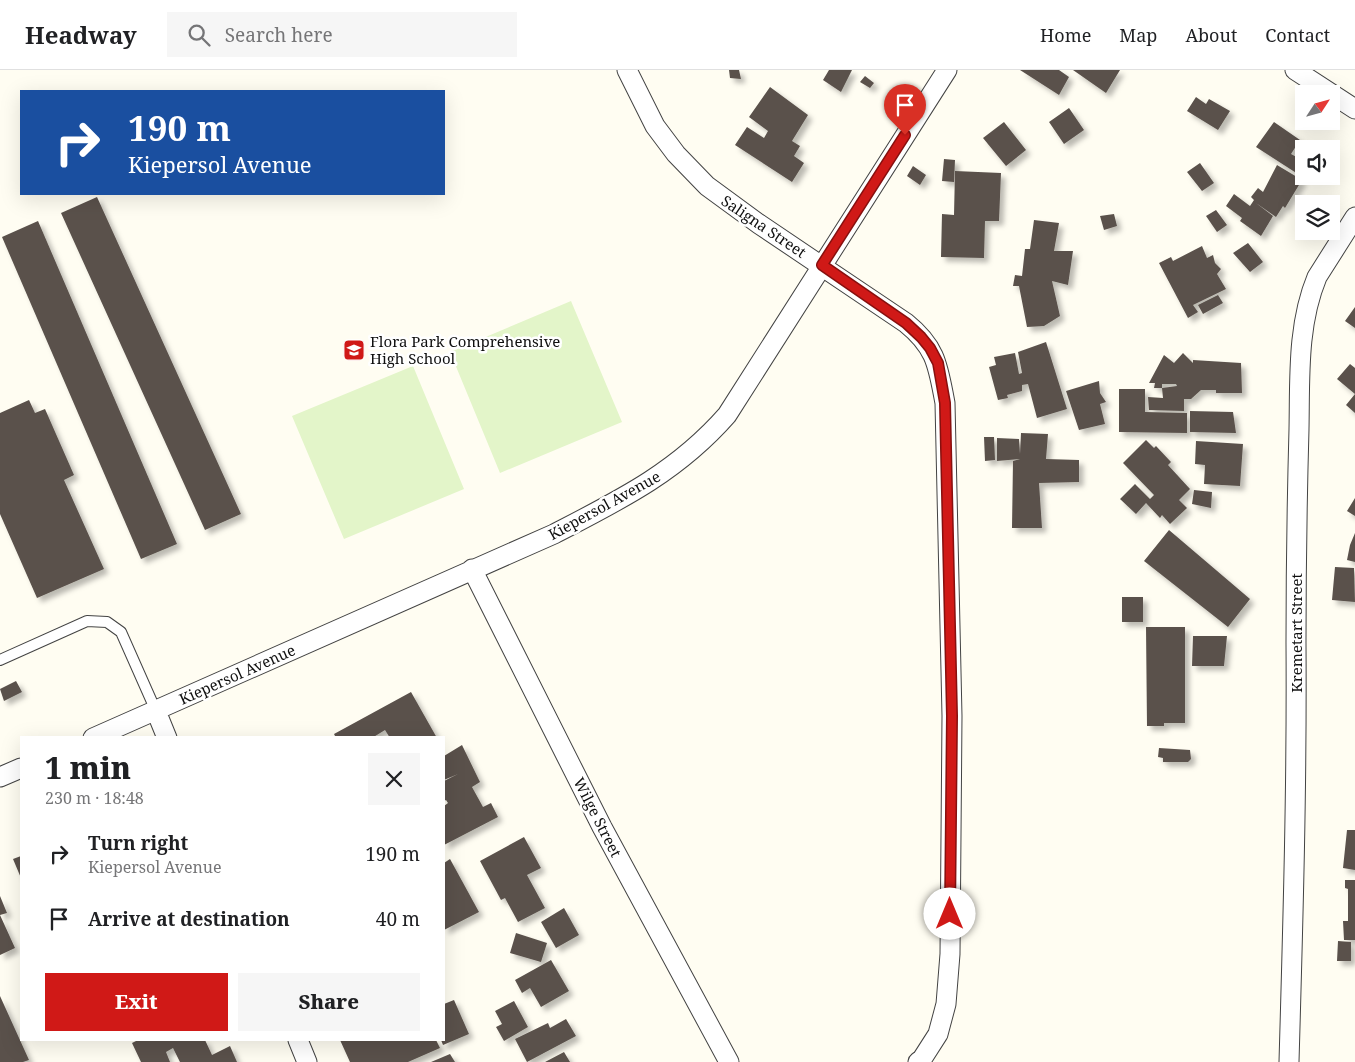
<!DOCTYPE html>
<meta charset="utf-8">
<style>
body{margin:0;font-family:"Noto Serif",serif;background:#f6f6f6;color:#202124;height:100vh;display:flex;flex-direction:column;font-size:19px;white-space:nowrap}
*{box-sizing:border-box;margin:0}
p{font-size:16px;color:#757577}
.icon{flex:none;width:28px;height:28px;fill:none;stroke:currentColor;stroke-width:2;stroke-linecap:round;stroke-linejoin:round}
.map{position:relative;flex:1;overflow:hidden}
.details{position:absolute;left:20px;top:666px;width:425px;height:305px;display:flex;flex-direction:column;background:#fff;border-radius:0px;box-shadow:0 5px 20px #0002}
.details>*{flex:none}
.hud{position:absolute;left:20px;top:20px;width:425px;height:105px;border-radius:0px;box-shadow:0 5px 20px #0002;background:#1a4fa0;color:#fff;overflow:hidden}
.needle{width:32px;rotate:54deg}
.buttons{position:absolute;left:1295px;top:15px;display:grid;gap:10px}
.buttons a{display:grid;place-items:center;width:45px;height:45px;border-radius:0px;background:#fff;box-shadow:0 5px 20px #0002;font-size:25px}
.pin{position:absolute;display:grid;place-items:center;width:42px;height:42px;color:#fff;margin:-51px -21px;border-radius:50% 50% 50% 0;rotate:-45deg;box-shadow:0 0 5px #0007}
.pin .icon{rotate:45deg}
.me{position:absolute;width:55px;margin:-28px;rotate:0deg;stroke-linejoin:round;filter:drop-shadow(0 0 4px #0008)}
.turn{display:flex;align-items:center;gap:18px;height:105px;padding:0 25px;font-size:22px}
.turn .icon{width:65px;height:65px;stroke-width:2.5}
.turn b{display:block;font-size:35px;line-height:42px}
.round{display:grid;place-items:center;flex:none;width:52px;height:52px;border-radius:0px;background:#f6f6f6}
.overview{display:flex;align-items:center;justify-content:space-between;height:85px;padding:0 25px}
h1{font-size:30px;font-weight:800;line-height:38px}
.button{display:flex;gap:10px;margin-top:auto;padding:10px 25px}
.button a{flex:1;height:58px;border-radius:0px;background:#d01917;color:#fff;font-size:20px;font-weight:800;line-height:58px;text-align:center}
.button a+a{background:#f6f6f6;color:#202124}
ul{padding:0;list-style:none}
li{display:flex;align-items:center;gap:15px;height:65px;padding:0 25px}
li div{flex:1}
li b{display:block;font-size:19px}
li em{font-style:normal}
header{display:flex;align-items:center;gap:30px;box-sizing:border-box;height:70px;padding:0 25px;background:#fff;border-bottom:1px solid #e0e0e0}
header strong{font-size:24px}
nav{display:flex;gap:28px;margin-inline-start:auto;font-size:18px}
.search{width:350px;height:45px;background:#f6f6f6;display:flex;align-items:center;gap:12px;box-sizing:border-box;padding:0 18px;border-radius:0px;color:#757577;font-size:19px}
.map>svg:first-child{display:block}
</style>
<header>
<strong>Headway</strong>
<div class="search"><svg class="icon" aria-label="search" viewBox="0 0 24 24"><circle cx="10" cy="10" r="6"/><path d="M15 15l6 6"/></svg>Search here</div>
<nav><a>Home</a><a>Map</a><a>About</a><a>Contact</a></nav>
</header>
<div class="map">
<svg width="1355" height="992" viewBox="0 0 1355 992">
<defs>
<filter id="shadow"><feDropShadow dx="4.5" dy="4.5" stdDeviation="2.5" flood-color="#0004"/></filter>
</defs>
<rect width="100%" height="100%" fill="#fffdf2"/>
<path fill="#e3f5c9" d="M571,231L622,352L500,403L450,282Z
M413,296L464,419L344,469L292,346Z"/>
<path fill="#5a514b" filter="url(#shadow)" d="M729,0H739L741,9L730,8Z
M829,0H852L841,22L823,10Z
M1020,0H1059L1069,7L1059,25Z
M1073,0H1120L1106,23Z
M865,6L874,13L870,18L860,12Z
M770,17L808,45L792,71L800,76L794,86L804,93L792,112L735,75L747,57L764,68L768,61L749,47Z
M1196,27L1206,34L1209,29L1230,41L1218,60L1187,41Z
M1069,38L1084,60L1064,74L1049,52Z
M1004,52L1026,80L1006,96L983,68Z
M1274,52L1300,70L1291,84L1304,91V102L1301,106L1256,77Z
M944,89L955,90L954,112L942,111Z
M1200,93L1214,113L1202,121L1187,102Z
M1277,95L1302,110L1285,138L1283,136L1276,147L1256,133L1273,146L1261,166L1240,151L1242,148L1226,136L1234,124L1250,136L1254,130L1251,127L1258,118L1263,122Z
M913,96L926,105L920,115L907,106Z
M955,101L1001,103L999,151H985L984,188L941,187L942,144L954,145Z
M97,127L241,444L205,460L61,143Z
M1216,140L1227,155L1217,162L1206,146Z
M1114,144L1117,156L1104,160L1100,146Z
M1034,150L1059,153L1054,181H1073L1068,215L1052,211L1060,246L1044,256L1027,257L1019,216H1013L1015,205L1022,206L1025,179H1030Z
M38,151L177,474L141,489L2,167Z
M1248,173L1263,192L1250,202L1233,183Z
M1202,176L1207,188L1213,185L1215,193L1221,199L1217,204L1226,219L1193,235L1198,242L1188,248L1159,193L1171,187L1173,191Z
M1218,225L1223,233L1203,244L1198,235Z
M1355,237V258L1345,251Z
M1046,272L1067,339L1037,348L1028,314L1022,315V321L1007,325L1008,328L998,330L989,297L996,295L994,287L1015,283L1019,304L1022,303L1018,282Z
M1183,283L1193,293V290L1241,293L1242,323H1216V320H1201L1191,329H1184V341L1149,340L1148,327L1163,328L1162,318L1177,316L1176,314H1162V318H1154L1155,313H1149L1164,285L1174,293Z
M1350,294L1355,298V324L1337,309Z
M1099,311L1100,323L1106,332L1100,334L1105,354L1079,360L1066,321Z
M1119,319H1145V342L1187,343V363L1119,362Z
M1355,324V343L1346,335Z
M29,330L35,343L45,339L74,405L64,410L104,499L37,528L0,444V343Z
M1190,341L1233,342L1236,363L1190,362Z
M1021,363L1048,364L1046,389L1079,390V412L1039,413L1042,458H1012L1013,391L1020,389L997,391V368L1019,369L1020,384Z
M984,367H994L995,390L985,391Z
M1146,370L1154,378L1156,376L1171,392L1168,395L1190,419L1179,430L1187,438L1170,454L1162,445L1160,448L1146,433L1136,444L1120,429L1135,414L1150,429L1154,425L1123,393Z
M1196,371L1243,374L1240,416L1204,414L1205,395L1195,394Z
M1194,420L1212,422L1211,438L1192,434Z
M1355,428V446L1347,441Z
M1169,460L1250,529L1228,557L1144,491Z
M1355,463V492L1347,490L1350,475Z
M1335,497L1354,498L1355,532L1332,530Z
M1122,527H1143V552H1122Z
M1146,557H1185V653H1164V656H1147Z
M1193,566H1227L1224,596H1192Z
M16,611L22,622L4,631L0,619Z
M411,622L437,668H390L385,660L372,668H336L334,664Z
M462,675L480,712L472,717L483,737L491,733L498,747L444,775V736L448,733L446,730L444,731V711L458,704L444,710V686Z
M1159,678L1190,680L1191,689L1188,692H1163V688L1158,687Z
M1347,760H1355V800L1343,798Z
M524,767L541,798L527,805L545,838L518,852L505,828L501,830L480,791Z
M21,786V808L13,789Z
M450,789L479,842L444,860V793Z
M1345,810H1355V870H1344L1343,851H1348V819L1345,818Z
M0,826L7,843L0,845L15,878L0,885Z
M564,838L579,865L556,878L541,852Z
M516,863L547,873L541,892L510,883Z
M1338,871L1351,872V891H1337Z
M551,890L569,921L541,937L530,918L522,923L515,910Z
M0,926L29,990L23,992H0Z
M454,930L469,964L443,975L441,970H444V934Z
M514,931L528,957L504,971L496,957L502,954L495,941Z
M566,949L576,966L527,992L515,969L548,953L550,958Z
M136,970H205L212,985L230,976L237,992H180L173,978L166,982L170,992H141L132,973L136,971Z
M340,970H436L440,978L408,992H350Z
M564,982L570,992H545Z
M450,984L455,992H431Z"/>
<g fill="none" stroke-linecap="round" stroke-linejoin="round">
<g stroke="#434343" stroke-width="12">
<path id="service" d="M0,590L87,551L107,552L121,562L156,641"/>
</g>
<g stroke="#434343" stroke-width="21">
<path id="minor" d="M627,0L655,56L676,84L707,116L759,154L906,253C937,278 938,297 945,333L952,646L950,884L946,934L938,964L922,989L918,992
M1295,0L1355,39
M472,499L602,757L729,992
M156,641L167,668
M93,668L554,464C620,430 677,402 727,345L947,0
M0,707L21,698
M298,970L307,992
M1289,992C1293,852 1297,713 1296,573C1296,502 1297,431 1299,359C1300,309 1297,255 1317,207L1355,147"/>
</g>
<use href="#service" stroke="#fff" stroke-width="10"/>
<use href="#minor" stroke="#fff" stroke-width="19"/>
</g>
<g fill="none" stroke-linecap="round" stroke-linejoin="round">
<g stroke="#87100f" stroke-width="12">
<path id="route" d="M905,65L822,195L906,253L921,267L930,278L938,293L945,333L952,646L950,844"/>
</g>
<use href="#route" stroke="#d01917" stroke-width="9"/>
</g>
<defs>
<g id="school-square" transform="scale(1.125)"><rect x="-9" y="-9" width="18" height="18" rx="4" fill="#d01917" stroke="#fff"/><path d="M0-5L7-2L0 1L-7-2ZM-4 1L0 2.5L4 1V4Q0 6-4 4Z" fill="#fff"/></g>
</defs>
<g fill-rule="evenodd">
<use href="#school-square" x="354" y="280"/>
</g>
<g text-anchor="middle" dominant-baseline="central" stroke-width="5" stroke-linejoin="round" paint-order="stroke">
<g font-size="15" fill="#101010" stroke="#fff">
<text transform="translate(764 156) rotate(34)">Saligna Street</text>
<text transform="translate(604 435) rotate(-29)">Kiepersol Avenue</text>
<text transform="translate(1296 563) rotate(-90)">Kremetart Street</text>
<text transform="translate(237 604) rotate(-24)">Kiepersol Avenue</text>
<text transform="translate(598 747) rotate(63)">Wilge Street</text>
</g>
<g font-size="15" fill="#101010" stroke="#fff" text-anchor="start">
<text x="370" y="271">Flora Park Comprehensive<tspan x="370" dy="17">High School</tspan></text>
</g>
</g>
</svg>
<div class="buttons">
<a><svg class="needle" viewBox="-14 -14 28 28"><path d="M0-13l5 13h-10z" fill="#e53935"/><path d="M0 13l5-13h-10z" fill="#757577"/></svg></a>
<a><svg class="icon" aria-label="sound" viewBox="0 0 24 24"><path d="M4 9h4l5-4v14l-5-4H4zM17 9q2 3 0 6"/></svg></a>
<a><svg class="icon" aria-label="layers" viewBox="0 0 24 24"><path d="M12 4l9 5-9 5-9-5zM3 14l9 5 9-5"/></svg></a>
</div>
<div class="pin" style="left:905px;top:65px;background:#d93025"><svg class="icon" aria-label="arrive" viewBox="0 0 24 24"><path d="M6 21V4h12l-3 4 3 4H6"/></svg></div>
<svg class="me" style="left:950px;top:844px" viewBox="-20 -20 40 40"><circle r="19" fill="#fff"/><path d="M0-13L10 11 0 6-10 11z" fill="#d01917"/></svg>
<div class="hud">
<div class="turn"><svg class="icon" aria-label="right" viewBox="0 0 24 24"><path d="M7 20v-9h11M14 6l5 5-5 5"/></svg><div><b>190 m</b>Kiepersol Avenue</div></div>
</div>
<section class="details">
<div class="overview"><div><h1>1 min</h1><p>230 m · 18:48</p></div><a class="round"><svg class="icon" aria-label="close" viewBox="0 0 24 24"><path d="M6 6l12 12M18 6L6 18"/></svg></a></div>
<ul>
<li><svg class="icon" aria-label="right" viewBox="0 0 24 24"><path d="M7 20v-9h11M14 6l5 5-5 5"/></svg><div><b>Turn right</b><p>Kiepersol Avenue</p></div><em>190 m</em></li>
<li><svg class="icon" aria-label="arrive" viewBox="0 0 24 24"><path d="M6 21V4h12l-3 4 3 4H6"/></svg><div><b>Arrive at destination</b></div><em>40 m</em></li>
</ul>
<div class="button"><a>Exit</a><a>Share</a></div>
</section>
</div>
